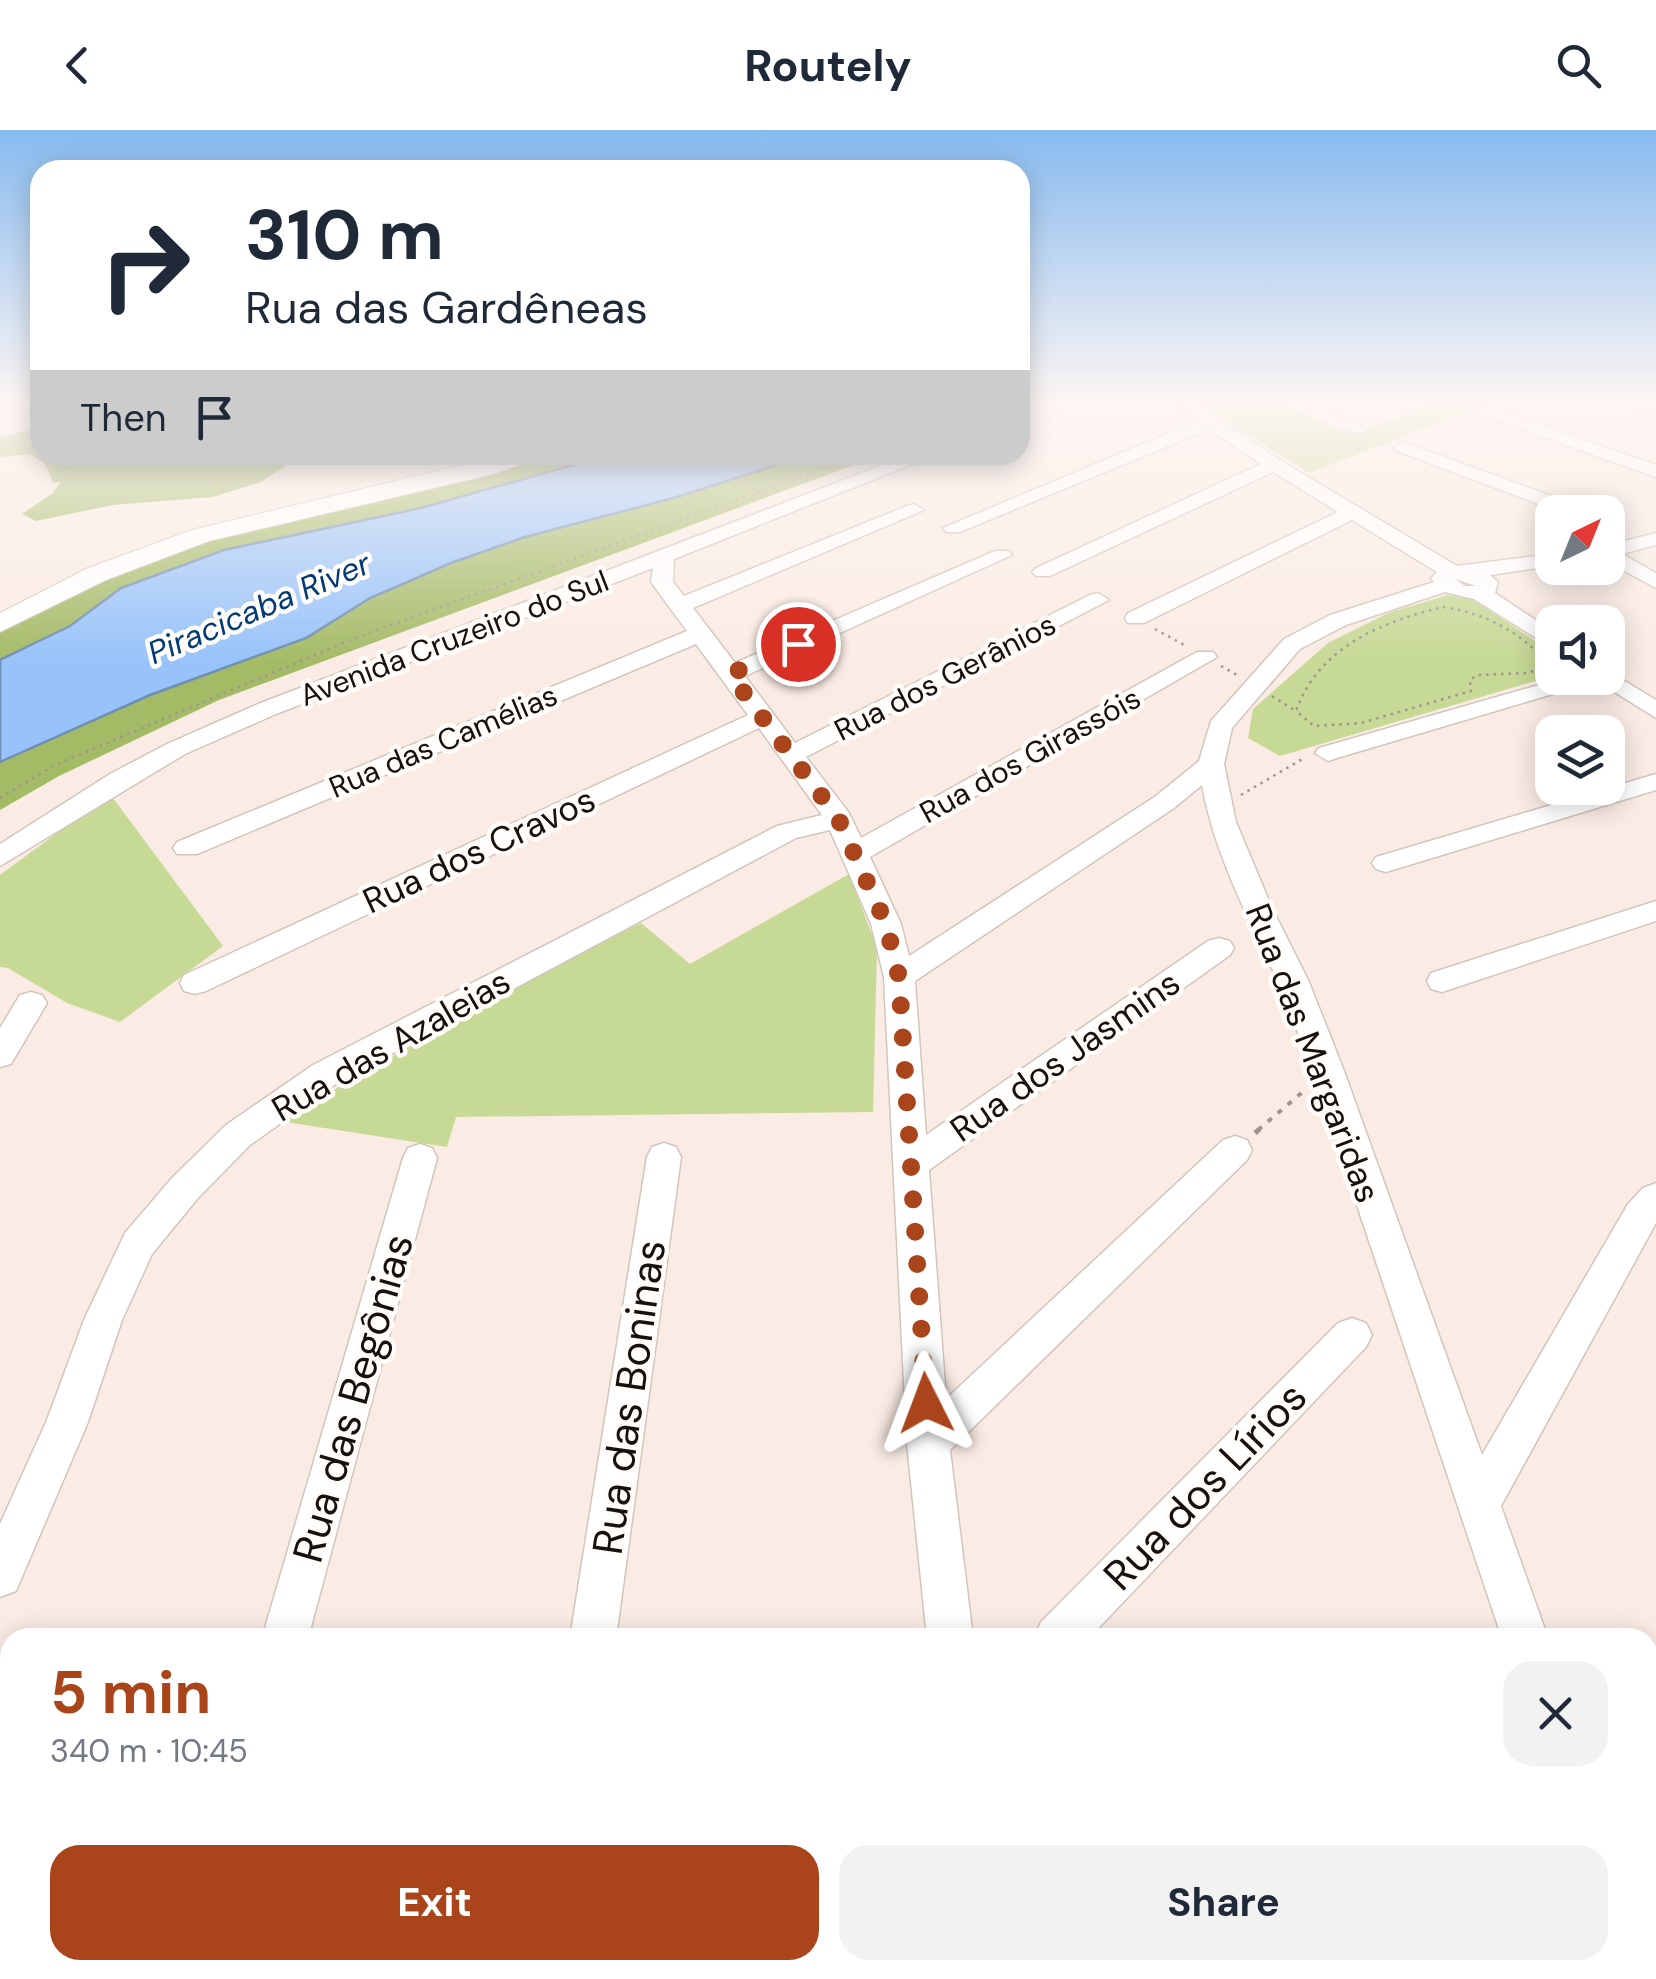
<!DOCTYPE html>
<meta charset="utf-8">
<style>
body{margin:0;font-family:"DM Sans",sans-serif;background:#f2f2f3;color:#1f2937;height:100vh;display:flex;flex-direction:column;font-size:38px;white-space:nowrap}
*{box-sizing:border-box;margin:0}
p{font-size:32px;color:#747a83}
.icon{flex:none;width:55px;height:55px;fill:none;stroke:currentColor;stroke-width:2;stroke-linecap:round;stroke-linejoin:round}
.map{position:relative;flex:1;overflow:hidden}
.side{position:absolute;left:0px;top:1498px;width:1658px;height:352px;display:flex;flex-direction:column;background:#fff;border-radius:30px 30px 0 0;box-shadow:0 5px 25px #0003}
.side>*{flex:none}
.banner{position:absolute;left:30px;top:30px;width:1000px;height:305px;border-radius:30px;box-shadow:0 5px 25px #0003;background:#fff;color:#1f2937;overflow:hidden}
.needle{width:65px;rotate:43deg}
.fabs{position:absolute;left:1535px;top:365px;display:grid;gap:20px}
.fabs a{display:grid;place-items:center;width:90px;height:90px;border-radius:20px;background:#fff;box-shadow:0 5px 25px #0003;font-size:50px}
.pin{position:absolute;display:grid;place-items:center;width:85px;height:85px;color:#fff;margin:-42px;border:5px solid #fff;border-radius:50%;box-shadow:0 2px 10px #0007}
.me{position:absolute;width:110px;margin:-55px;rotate:357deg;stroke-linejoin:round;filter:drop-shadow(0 0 8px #0008)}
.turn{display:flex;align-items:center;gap:35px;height:210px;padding:0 50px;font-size:45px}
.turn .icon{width:130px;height:130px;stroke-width:2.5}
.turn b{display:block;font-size:70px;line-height:85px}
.then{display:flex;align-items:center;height:95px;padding:0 50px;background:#0003;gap:20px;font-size:38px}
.round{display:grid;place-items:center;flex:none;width:105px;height:105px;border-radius:30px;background:#f2f2f3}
.head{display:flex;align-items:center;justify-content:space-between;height:170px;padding:0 50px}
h1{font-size:60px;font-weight:700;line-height:75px;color:#aa441a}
.action{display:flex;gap:20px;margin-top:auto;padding:20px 50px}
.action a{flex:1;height:115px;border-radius:30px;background:#aa441a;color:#fff;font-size:40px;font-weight:700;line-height:115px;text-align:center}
.action a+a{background:#f2f2f3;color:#1f2937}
header{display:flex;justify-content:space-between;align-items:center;height:130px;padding:0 50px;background:#fff;font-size:45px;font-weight:700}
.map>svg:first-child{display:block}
</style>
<header><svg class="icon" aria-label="back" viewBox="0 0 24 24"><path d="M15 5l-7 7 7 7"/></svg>Routely<svg class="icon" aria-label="search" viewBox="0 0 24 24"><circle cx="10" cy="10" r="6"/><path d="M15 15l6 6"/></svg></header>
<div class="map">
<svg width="1656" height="1849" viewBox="0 0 1656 1849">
<rect width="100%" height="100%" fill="#faece4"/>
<path fill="#c6d995" d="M1200,274H1275L1354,305L1431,274H1486L1309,343Z
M1448,465L1472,469L1552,522V546L1280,626L1248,608L1253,579L1328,513L1388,483Z
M110,664L223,816L120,892L67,873L8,838L0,837V745Z
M849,744L877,818L873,982L456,987L447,1017L279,991L528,849L641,793L690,834Z"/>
<path fill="#a4bb66" d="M40,297V325H282L289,334L261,352L213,367L113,375L36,391L22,384L53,363L61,351L53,353L46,335L30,324L0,327V307Z
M551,325H608L421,378L295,404L122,458L70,496L0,530V501L107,446L207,408Z
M807,325H881L219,570L59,646L0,680V632L14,624L150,565L296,512L370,468L450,433L525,407L677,367Z"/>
<path fill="#97c3fa" stroke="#708eb3" stroke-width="2.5" d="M609,325H807L677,367L525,407L451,433L370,468L306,508L150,565L0,632V530L70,496L121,458L224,420L421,378Z"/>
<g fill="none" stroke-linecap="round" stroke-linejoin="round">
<g stroke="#d2c5bc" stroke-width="3">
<path id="minor" d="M0,274H40V281L0,280Z
M1044,274H1068L1020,294V283Z
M1176,274H1196L1281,331L1457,436L1552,424V436L1490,445L1498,452L1495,463L1552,501V518L1474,469L1445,462L1346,495L1300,519L1232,598L1224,634L1236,692L1272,778L1309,852L1344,941L1482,1325L1628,1074L1643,1058L1656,1053V1093L1501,1376L1548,1508H1502L1312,941C1300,910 1290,877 1276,847C1247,785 1214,723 1202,655L1174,678L915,851L926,1005L1208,811L1219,808L1230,811L1234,818L1230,825L929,1040L946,1269L1223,1010L1235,1006L1247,1010L1252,1020L1247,1030L950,1320L973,1508H927L907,1313L884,847L871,794L830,700L796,708L337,953L250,1015L198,1068L152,1124L122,1190L88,1292L16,1461L0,1467V1394L47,1290L84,1190L125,1103L172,1048L226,995L313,935L777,696L822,685L759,598L206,861L195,864L184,861L180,853L184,845L748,585L696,514L197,724H177L173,718L177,712L687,501L651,452L653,438L276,584L185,624L0,736V714L110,644L167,614L258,574L909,325H935L674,429L673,452L684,466L907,376L914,374L924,380L693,478L735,533L995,421H1009L1012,425L745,546L795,613L1090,465L1098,463L1109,470L806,627L849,683L861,708L1197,522H1213L1217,527L870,727L901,794L909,826L1156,666L1199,631L1211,591L1284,509L1330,485L1434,452L1431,448L1437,442L1352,390L1144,493H1128L1125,488L1128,483L1338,382L1273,342L1050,446H1036L1032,442L1036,438L1261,334L1209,299L960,402H946L943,398L1198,291ZM1455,449L1476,456H1465Z
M1284,274H1308L1365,298L1362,302H1350Z
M1631,274H1656V284Z
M1487,276L1656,335V347L1481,285L1478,281Z
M1403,312L1584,378L1587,382H1560L1397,321L1394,317Z
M1656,403V415L1622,424L1656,443V458L1608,432V415Z
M1608,541L1656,570V588L1597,551L1337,628L1328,631L1315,623L1319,618L1563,548H1608Z
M1656,644V660L1386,742L1376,739L1372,733L1376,727Z
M1656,771V791L1442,862L1431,859L1427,851L1431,843Z
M31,862L42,865L47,873L11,934L0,937V898L20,865Z
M664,1013L676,1017L681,1027L616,1508H570L647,1027L652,1017Z
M420,1014L432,1018L437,1028L308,1508H262L403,1028L408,1018Z
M1352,1188L1366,1193L1372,1205L1366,1217L1089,1508H1034L1041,1492L1338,1193Z
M1648,1651L1656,1654V1706L1648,1703Z
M1648,1790L1656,1794V1849H1632L1628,1840H1648Z
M164,1840H218L216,1849H162Z
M517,1840H571L569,1849H515Z
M946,1840H1000L1001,1849H947Z
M1214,1840H1271L1267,1849H1210Z"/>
</g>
<g stroke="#d2c5bc" stroke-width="2">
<path id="major" d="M503,325H535L532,330L493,344L209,411L106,450L0,502V483L88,438L192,400Z"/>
</g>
<path stroke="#9f958f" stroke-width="2.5" stroke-dasharray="2.5 5" stroke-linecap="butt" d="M1443,477C1486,483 1522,503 1550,536L1527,543L1477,545L1470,550L1471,561L1361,593L1314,596L1296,581C1319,517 1381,492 1443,477Z
M1155,499L1186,516
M1221,536L1239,546
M1272,566L1294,580
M1241,665L1304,628
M0,668L55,635L355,508L861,325"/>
<path stroke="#9f958f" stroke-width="4" stroke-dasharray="5 8" stroke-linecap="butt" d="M1258,1000L1305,960"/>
<path stroke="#9f958f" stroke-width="5" stroke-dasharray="6 9" stroke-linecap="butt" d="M1255,1003L1261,998"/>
<use href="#minor" fill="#fff" fill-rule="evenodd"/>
<use href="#major" fill="#fff" fill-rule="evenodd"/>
</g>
<linearGradient id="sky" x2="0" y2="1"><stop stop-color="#87baef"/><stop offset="0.51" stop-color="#fdf6f3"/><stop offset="1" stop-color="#fdf6f3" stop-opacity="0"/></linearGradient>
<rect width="1656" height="533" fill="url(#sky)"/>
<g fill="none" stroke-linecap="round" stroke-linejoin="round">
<path stroke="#aa441a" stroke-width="18" stroke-dasharray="0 32.4" d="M798,514L730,544L838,688L886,794L899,847L926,1273"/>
</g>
<g text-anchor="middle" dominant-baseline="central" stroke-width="9" stroke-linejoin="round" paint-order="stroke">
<g font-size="30" fill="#16110e" stroke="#fffcfa">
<text transform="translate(454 508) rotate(-21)">Avenida Cruzeiro do Sul</text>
<text transform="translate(945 547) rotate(-27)">Rua dos Gerânios</text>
<text transform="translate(443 611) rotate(-23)">Rua das Camélias</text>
<text transform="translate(1030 625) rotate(-29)">Rua dos Girassóis</text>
</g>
<g font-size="32" font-style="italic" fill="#003b76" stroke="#fffcfa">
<text transform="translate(259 478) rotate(-23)">Piracicaba River</text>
</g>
<g font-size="35" fill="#16110e" stroke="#fffcfa">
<text transform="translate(479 720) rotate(-25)">Rua dos Cravos</text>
<text transform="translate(391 915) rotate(-30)">Rua das Azaleias</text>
<text transform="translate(1313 923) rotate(69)">Rua das Margaridas</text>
<text transform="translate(1065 926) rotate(-35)">Rua dos Jasmins</text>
</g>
<g font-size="42" fill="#16110e" stroke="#fffcfa">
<text transform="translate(629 1267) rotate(-82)">Rua das Boninas</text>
<text transform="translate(353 1268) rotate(-74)">Rua das Begônias</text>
<text transform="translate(1205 1356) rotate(-46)">Rua dos Lírios</text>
</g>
</g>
</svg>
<div class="fabs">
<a><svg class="needle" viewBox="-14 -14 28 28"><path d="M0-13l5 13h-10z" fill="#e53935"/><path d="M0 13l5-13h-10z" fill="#747a83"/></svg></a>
<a><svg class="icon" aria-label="sound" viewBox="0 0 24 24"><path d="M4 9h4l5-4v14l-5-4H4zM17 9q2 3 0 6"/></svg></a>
<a><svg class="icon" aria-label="layers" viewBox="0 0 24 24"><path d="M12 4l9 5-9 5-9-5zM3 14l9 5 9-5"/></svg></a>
</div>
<div class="pin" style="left:798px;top:514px;background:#d93025"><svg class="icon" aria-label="arrive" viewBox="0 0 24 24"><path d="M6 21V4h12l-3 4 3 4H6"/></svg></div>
<svg class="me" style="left:926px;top:1273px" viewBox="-20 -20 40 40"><path d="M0-17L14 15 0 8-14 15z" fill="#aa441a" stroke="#fff" stroke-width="4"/></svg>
<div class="banner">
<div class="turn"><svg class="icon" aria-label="right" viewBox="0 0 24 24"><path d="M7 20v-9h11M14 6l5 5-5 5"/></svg><div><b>310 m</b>Rua das Gardêneas</div></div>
<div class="then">Then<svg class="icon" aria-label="arrive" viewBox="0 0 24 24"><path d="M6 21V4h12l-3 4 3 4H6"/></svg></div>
</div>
<section class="side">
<div class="head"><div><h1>5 min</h1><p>340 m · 10:45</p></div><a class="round"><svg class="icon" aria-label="close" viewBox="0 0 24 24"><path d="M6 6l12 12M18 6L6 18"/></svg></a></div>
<div class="action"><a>Exit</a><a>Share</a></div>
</section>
</div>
